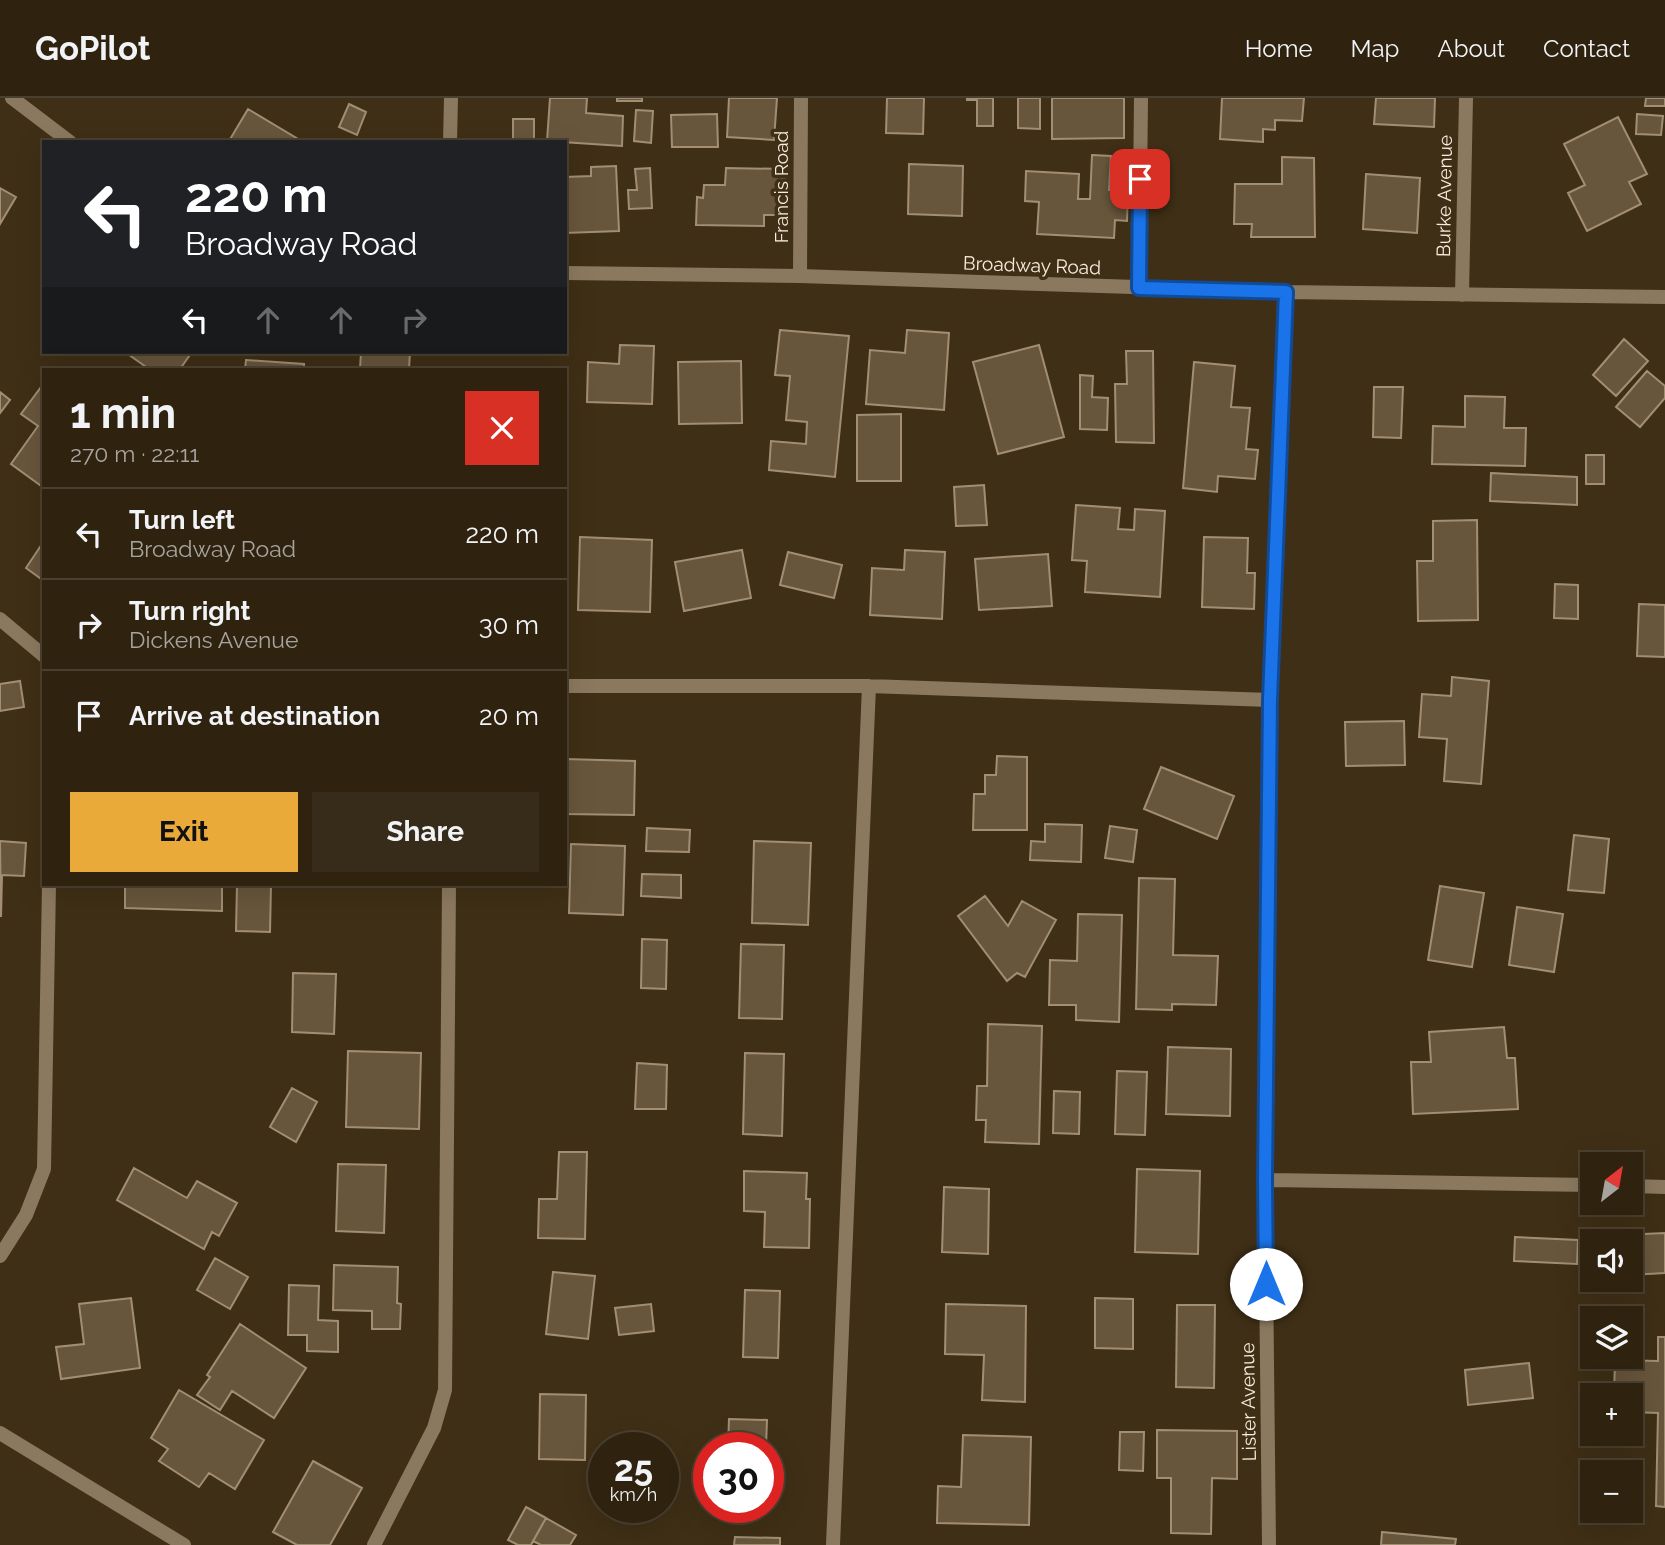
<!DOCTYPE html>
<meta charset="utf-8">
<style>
body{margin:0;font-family:Raleway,sans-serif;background:#372b19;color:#f1f3f6;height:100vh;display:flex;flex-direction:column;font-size:26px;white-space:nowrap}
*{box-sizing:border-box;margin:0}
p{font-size:23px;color:#a7a49f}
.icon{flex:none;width:38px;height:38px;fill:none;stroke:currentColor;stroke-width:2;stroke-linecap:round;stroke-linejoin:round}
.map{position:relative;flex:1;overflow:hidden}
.drawer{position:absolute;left:42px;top:270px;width:525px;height:518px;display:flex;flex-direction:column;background:#2f2310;border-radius:0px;box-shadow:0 7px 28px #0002,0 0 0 2px #4a4030}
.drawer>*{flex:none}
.banner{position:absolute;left:42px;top:42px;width:525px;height:214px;border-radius:0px;box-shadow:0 7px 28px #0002,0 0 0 2px #4a4030;background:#202124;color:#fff;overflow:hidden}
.needle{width:46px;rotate:31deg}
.controls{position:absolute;left:1580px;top:1054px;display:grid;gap:14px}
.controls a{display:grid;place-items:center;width:63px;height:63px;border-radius:0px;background:#2f2310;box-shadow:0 7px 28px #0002,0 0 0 2px #4a4030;font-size:35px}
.speed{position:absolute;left:588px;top:1334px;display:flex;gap:14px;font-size:35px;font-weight:700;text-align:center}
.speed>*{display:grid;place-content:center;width:91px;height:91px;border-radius:50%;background:#2f2310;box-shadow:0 7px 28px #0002,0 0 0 2px #4a4030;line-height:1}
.speed small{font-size:18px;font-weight:400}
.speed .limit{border:10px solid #d22;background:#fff;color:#111}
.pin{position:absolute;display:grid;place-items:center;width:60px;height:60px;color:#fff;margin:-30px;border-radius:14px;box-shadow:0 4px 10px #0006}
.me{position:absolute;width:77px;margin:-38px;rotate:0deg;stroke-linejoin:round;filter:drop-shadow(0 0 5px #0008)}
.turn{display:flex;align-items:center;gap:24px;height:147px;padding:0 28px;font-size:32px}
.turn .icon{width:91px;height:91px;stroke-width:2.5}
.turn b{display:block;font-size:49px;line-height:60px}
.lanes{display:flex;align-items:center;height:66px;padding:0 28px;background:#0003;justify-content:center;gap:35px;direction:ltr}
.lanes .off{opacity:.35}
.round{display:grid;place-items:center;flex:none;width:74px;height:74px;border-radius:0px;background:#372b19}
.headline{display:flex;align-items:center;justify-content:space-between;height:119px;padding:0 28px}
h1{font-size:42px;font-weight:700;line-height:52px}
.cta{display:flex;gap:14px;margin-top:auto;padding:14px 28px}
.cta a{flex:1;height:80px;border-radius:0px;background:#eaaa39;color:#111;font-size:28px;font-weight:700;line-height:80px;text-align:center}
.cta a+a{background:#372b19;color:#f1f3f6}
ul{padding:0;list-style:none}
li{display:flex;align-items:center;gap:21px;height:91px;padding:0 28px;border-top:2px solid #4a4030}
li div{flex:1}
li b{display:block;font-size:26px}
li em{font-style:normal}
header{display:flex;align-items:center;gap:42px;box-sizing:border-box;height:98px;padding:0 35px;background:#2f2310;border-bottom:2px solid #4a4030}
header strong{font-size:33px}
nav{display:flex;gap:38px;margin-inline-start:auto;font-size:24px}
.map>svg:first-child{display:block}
</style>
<header>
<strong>GoPilot</strong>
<nav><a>Home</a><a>Map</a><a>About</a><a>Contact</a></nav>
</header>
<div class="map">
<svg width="1665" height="1447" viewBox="0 0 1665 1447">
<rect width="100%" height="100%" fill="#3f2f16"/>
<path fill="#68563c" stroke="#a18e73" stroke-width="2" d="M550,0H587L586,15L623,18L622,48L547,43Z
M617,0H642V3H617Z
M729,0H777L774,42L727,39Z
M887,0H924L923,36L886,35Z
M967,0H993V28H977V2H967Z
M1018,0H1040V31L1018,30Z
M1052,0H1124V40L1052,41Z
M1222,0H1304L1302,23L1275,22V32L1263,31V44L1220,41Z
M1376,0H1435L1434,29L1374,26Z
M1646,0H1665V8H1645Z
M349,6L366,14L357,37L339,29Z
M248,11L303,44L229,43Z
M636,12L653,13L651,45L634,43Z
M717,16L718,49H672L671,17Z
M1637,16L1663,18L1661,37L1636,36Z
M1618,19L1647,76L1629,84L1641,106L1587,133L1568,95L1585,87L1564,46Z
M513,21H534V44H513Z
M1092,57L1111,58L1109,92L1128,93L1127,123L1115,122L1114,140L1037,136L1039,104L1025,103L1026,73L1079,76L1078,101H1090Z
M1282,59L1314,60L1315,139H1251L1252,126H1234L1235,86H1282Z
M909,66L963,68L962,118L908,116Z
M616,68L619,133L565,135V79L591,78V69Z
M650,70L652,110L629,111L628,92H637L635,71Z
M726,70L785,71L784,117H764V128L696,127L697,99L703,100L704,87H725Z
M1366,76L1420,80L1417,135L1363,131Z
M0,90L16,99L0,126Z
M780,232L849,238L835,379L769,372L771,343L806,346L807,324L786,322L790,278L775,277Z
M907,232L949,235L944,312L866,306L870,252L905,255Z
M1624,241L1648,263L1616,298L1593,277Z
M620,247L654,248L652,306L587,304L588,264L619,266Z
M1039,247L1064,339L998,356L973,264Z
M1126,253H1153L1154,345L1116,344L1115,286H1127Z
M125,254H192L180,271H149Z
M361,254H410L409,271H360Z
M246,262L304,266V271H245Z
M741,263L742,325L679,326L678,264Z
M1194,264L1235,268L1231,309L1250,310L1246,351L1258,352L1255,381L1218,378L1217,394L1183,390Z
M1647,273L1665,288V300L1640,329L1616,309Z
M1080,277L1093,278L1092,299L1108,300L1107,332L1080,331Z
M44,285V390L11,366L38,328L21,316Z
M1374,289H1403L1401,340L1373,339Z
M0,294L10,302L0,315Z
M1465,298L1505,299L1504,330H1526L1525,368L1432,366L1433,328L1465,329Z
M901,316V383H857V317Z
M1586,357H1604V386H1586Z
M1491,375L1577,379V407L1490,403Z
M984,387L987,427L956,428L954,389Z
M1076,407L1120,410L1118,431L1134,432L1135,411L1165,413L1160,499L1085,494L1087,463L1072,462Z
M1477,422L1478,522L1418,523L1417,463H1433V423Z
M580,439L652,442L650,514L578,512Z
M1204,439L1248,440L1247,475H1255L1254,511L1202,509Z
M44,443V483L26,470Z
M742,452L751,500L684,513L675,464Z
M905,452L945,454L942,521L870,517L872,470L904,472Z
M788,454L842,467L834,500L780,487Z
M1048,456L1052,508L979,512L975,461Z
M1555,486L1578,487V521L1554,520Z
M1639,506L1665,507V559L1637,558Z
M1452,579L1489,583L1481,686L1444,683L1447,641L1419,639L1422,596L1451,598Z
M20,583L24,609L0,613V586Z
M1404,623L1405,667L1346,668L1345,624Z
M997,658L1027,659V732H973L974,696H985V677H996Z
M565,661L635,663L634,717L565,716Z
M1161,669L1234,698L1217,741L1144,711Z
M1045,726L1082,727L1081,764L1030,762L1031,743L1045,744Z
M1110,728L1137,732L1133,764L1105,760Z
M647,730L690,732L689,754L646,753Z
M1574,737L1609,741L1604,795L1568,792Z
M0,743L26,745L24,778L2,777L1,819Z
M754,743L811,745L808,827L752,825Z
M571,746L625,748L623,817L569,815Z
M642,776L681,777V800L641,798Z
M1139,780L1175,781L1173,857L1218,858L1216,907L1172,906V912L1136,911Z
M125,786H222V813L125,810Z
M237,786H271L270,834L236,833Z
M1440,788L1484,795L1472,869L1428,862Z
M985,798L1008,828L1022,803L1056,822L1025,879L1017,875L1007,883L958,818Z
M1517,809L1563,816L1554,874L1509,867Z
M1078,816L1122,817L1119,924L1076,922V907H1049L1050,862L1077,863Z
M642,841L667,842L666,891L641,890Z
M741,846L784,847L782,921L739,920Z
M293,875L336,876L334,936L292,934Z
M988,926L1042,928L1039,1046L985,1044L986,1022H976L977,988H987Z
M1504,929L1507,960H1515L1518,1011L1413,1016L1411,964H1431L1429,934Z
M1168,949L1231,951L1230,1018L1166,1016Z
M348,953L421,955L419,1031L346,1029Z
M745,955L784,956L782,1038L743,1036Z
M637,965L667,967L666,1011H635Z
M1117,973L1147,974L1145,1037L1115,1036Z
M292,990L317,1004L296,1044L270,1029Z
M1054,993L1080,994L1079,1036L1053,1035Z
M559,1054H587L585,1141L538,1140L539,1101H557Z
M338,1066L386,1067L384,1135L336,1133Z
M134,1070L187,1100L197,1083L237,1105L219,1138L212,1134L204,1151L117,1102Z
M1137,1071L1200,1073L1198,1156L1135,1154Z
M744,1073L807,1075L806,1101H810L809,1150L764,1149L765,1114L744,1113Z
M944,1089L989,1091L988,1156L942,1154Z
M1665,1135V1175L1631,1177V1143H1600V1138Z
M1515,1139L1578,1142L1577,1166L1514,1163Z
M215,1160L248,1179L230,1211L197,1192Z
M334,1167L398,1169L397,1205L401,1206L400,1231H372V1213L333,1212Z
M553,1174L595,1178L588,1241L546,1236Z
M289,1187L319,1188L318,1222L338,1223V1254L307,1253V1237H288Z
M745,1192L780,1193L778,1260L743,1259Z
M131,1200L140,1270L61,1281L56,1249L84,1246L79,1206Z
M1095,1200L1133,1201V1251L1095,1250Z
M651,1206L654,1233L619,1237L615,1210Z
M946,1206L1026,1208L1025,1304L982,1302L984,1257L945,1256Z
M1177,1207H1215L1214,1290L1176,1289Z
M240,1226L306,1270L274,1320L232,1293L220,1312L197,1297L210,1279L207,1277Z
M1658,1239H1665V1409L1656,1408L1658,1315L1631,1314V1297H1614L1615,1262L1658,1263Z
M1529,1265L1533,1300L1468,1307L1465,1272Z
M179,1292L264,1342L235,1391L209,1375L199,1389L159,1363L168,1351L151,1340Z
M540,1296L586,1297L585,1362L539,1361Z
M729,1321L767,1322L766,1349H728Z
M1157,1332L1237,1333V1381L1212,1380L1211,1436L1171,1435V1380H1157Z
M1120,1334H1144L1143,1373L1119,1372Z
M963,1337L1031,1339L1029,1427L937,1425L938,1388L961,1389Z
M313,1363L362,1390L330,1447H297L273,1434Z
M526,1409L546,1420L531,1447H518L508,1442Z
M546,1420L576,1437L570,1447H541L533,1443Z
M1382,1434L1456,1441L1455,1447H1381Z
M735,1439L780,1440V1447H734Z"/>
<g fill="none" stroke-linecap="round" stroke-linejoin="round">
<path stroke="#8b795f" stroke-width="14" d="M12,0L70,44
M450,44L451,0
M565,175L800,178L1285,194L1665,199
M800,178L801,0
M1139,190L1141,0
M1462,197L1466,0
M0,521L44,558
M565,588H869L1270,602
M1265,1082L1592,1087
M1631,1088L1665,1089
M0,1158L26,1117L44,1071L49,786
M0,1335L184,1447
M374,1447L434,1330L445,1292L449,786
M833,1447L869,588
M1269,1447L1265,1082L1270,602L1285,194"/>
</g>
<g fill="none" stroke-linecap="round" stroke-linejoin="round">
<g stroke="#114b97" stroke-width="18">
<path id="route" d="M1140,81L1139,190L1286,194L1270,602L1265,1082L1266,1186"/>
</g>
<use href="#route" stroke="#1a73e8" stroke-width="12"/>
</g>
<g text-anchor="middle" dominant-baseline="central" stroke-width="7" stroke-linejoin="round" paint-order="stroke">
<g font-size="19" fill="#f7ecdd" stroke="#3f2f16">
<text transform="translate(781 89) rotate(-90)">Francis Road</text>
<text transform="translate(1444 98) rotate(-89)">Burke Avenue</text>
<text transform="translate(1032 167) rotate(2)">Broadway Road</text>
<text transform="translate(1248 1304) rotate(-91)">Lister Avenue</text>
</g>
</g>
</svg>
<div class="controls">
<a><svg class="needle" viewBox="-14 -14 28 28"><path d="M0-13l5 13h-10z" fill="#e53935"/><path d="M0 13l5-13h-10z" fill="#a7a49f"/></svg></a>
<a><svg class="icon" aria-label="sound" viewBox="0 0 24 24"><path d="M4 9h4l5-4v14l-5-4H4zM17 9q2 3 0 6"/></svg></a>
<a><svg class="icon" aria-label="layers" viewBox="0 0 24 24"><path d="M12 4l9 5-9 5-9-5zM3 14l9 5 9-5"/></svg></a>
<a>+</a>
<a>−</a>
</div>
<div class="speed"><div>25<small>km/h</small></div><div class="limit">30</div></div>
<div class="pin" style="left:1140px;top:81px;background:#d93025"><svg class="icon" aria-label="arrive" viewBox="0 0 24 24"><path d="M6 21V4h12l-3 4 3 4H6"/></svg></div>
<svg class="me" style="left:1266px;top:1186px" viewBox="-20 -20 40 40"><circle r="19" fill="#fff"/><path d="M0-13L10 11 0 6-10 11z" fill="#1a73e8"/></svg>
<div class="banner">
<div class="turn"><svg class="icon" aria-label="left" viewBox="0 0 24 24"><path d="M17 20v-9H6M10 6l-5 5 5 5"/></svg><div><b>220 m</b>Broadway Road</div></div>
<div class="lanes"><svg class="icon" aria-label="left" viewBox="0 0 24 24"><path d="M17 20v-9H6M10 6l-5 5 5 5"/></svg><svg class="icon off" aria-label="ahead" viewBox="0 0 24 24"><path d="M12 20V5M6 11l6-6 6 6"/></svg><svg class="icon off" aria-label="ahead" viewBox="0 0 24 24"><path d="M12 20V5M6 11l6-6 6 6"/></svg><svg class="icon off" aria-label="right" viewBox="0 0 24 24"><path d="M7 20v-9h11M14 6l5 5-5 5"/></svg></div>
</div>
<section class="drawer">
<div class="headline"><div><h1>1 min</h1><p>270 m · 22:11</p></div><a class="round" style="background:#d93025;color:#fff"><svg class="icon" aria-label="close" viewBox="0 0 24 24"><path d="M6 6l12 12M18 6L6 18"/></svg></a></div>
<ul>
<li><svg class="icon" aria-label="left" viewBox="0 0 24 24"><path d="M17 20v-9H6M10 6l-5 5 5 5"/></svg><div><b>Turn left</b><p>Broadway Road</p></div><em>220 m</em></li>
<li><svg class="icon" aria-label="right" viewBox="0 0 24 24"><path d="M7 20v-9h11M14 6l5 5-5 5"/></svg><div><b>Turn right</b><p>Dickens Avenue</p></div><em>30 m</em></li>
<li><svg class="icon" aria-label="arrive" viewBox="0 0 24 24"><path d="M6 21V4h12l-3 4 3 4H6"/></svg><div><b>Arrive at destination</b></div><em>20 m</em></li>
</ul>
<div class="cta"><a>Exit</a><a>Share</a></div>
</section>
</div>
